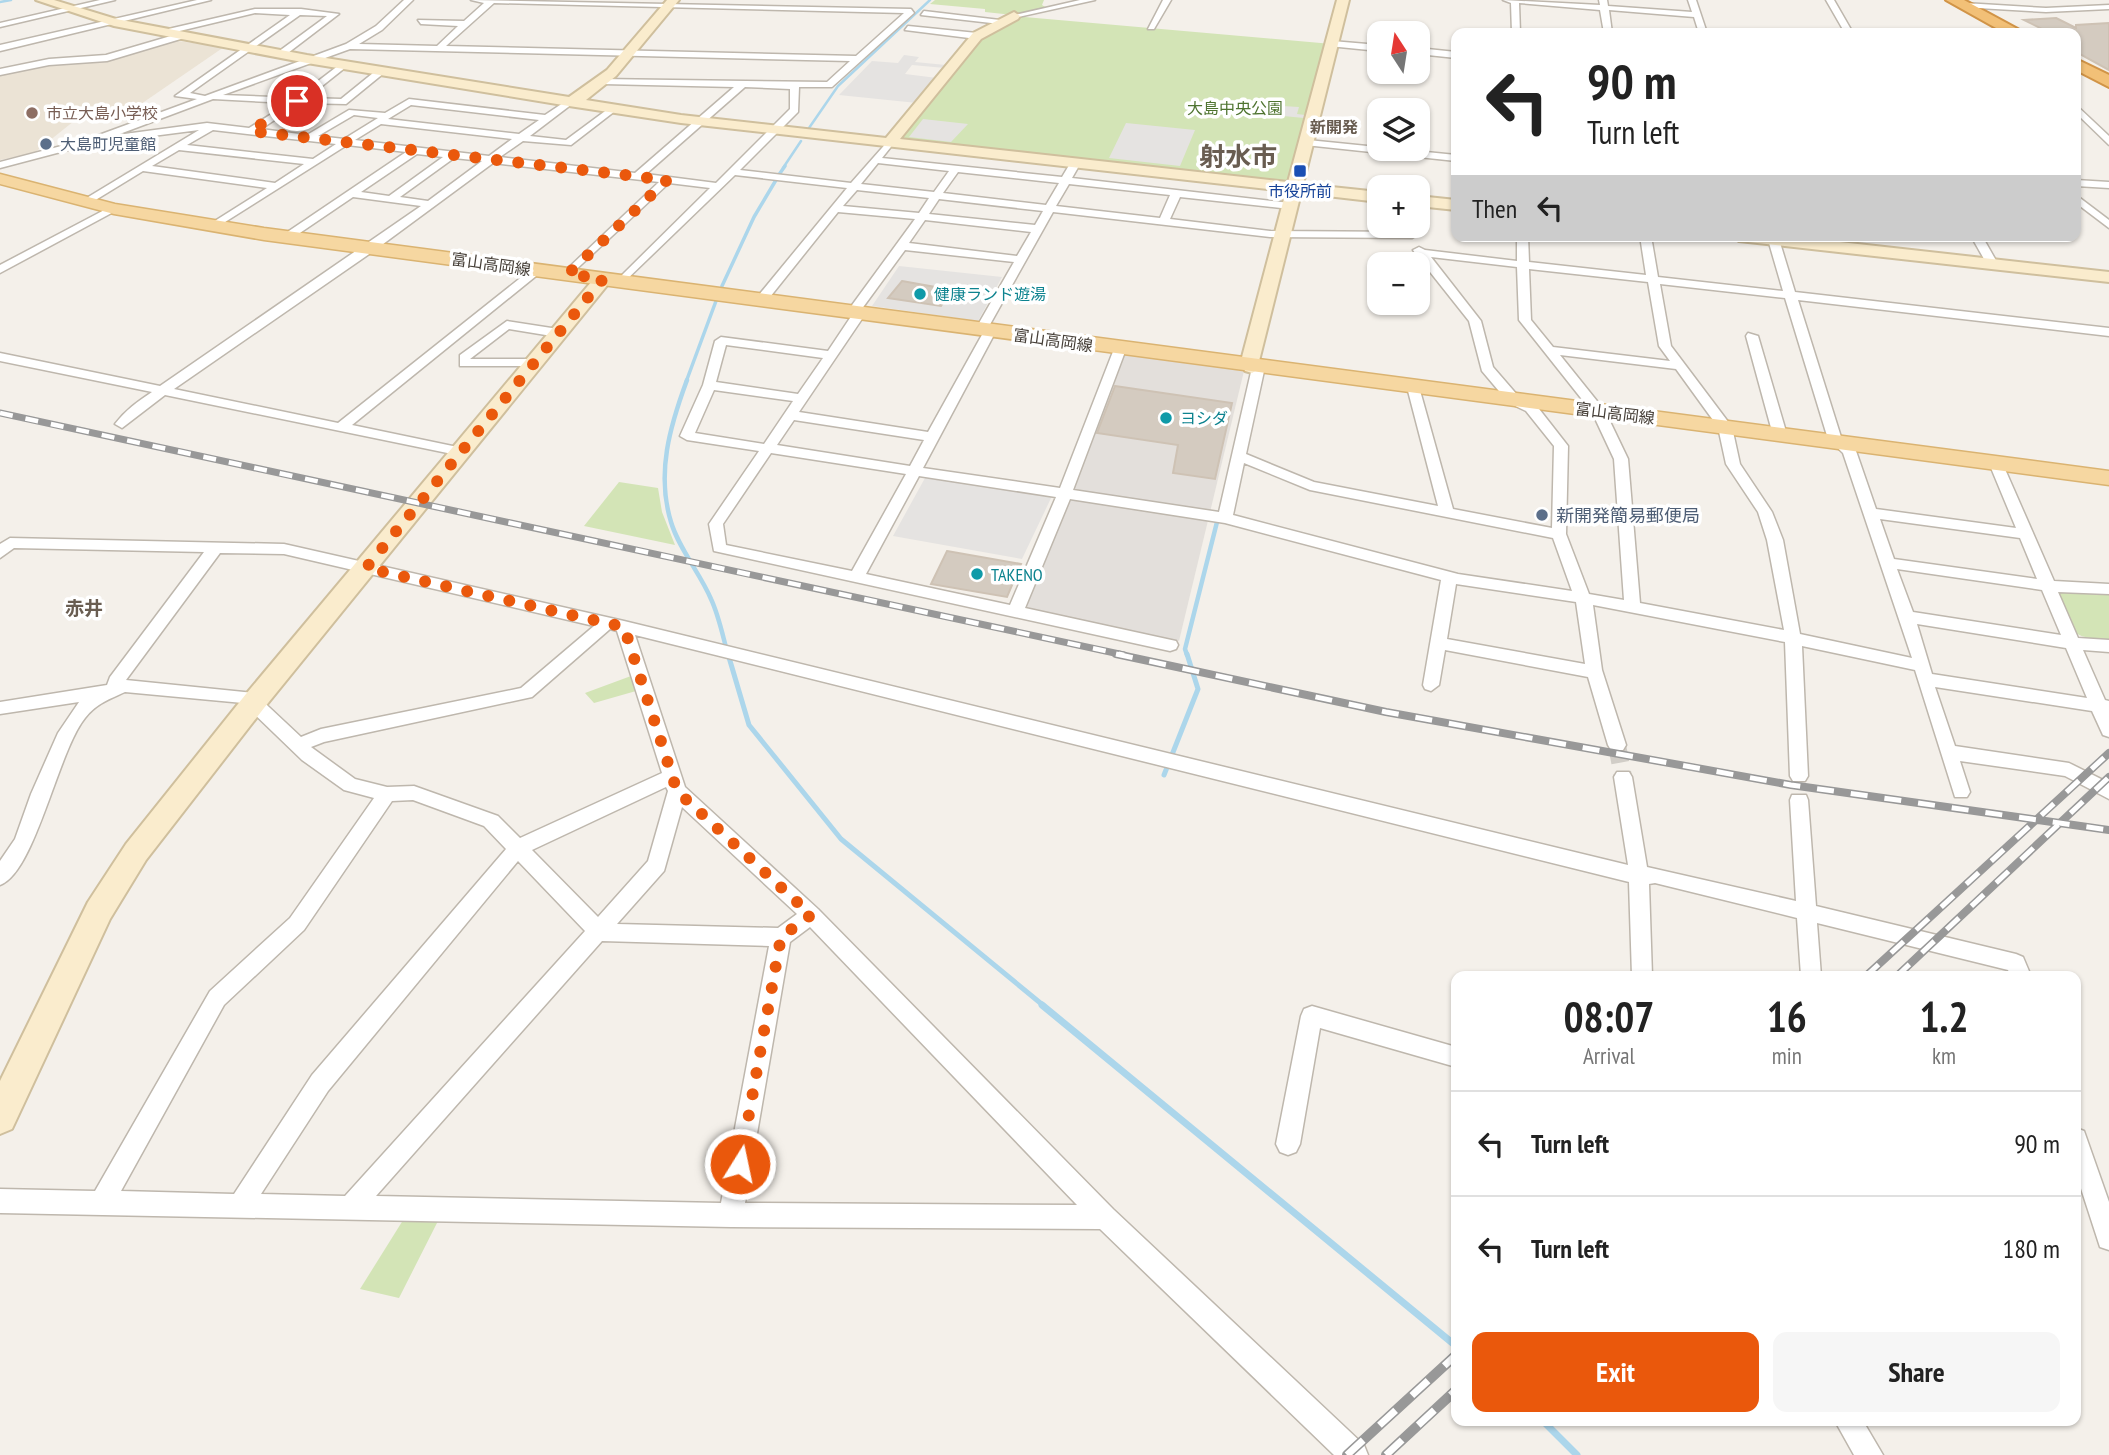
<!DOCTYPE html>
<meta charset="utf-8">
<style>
body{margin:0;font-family:"PT Sans Narrow","Noto Sans JP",sans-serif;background:#f6f6f6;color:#222;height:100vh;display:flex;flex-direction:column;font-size:26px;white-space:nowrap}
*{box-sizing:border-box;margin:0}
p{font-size:23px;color:#767676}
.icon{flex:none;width:38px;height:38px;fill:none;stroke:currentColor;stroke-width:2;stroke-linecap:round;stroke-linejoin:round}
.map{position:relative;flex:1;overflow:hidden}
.details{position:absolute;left:1451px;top:971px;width:630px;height:455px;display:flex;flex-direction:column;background:#fff;border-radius:14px;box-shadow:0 2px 5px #0004}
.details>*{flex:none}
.top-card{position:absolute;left:1451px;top:28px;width:630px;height:214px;border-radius:14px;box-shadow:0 2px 5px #0004;background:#fff;color:#222;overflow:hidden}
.needle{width:46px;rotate:348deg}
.fabs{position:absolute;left:1367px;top:21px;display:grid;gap:14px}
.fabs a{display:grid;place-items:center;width:63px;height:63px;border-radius:14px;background:#fff;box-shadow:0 2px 5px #0004;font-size:35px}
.pin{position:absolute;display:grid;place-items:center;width:60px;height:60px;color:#fff;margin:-30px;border:4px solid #fff;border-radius:50%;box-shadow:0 2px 7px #0007}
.me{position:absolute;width:77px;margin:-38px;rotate:10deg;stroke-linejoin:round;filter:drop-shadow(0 0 5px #0008)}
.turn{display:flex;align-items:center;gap:24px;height:147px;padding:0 21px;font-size:32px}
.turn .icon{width:91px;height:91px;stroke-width:2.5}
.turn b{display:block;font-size:49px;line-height:60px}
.then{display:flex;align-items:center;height:66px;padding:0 21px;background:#0003;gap:14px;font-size:26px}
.eta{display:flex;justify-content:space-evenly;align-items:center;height:119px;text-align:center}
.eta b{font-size:42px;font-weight:700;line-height:49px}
.cta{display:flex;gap:14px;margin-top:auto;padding:14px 21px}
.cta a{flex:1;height:80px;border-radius:14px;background:#ea580c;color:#fff;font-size:28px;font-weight:700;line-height:80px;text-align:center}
.cta a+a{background:#f6f6f6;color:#222}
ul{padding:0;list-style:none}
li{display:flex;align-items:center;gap:21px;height:105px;padding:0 21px;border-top:2px solid #e0e0e0}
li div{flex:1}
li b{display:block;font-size:26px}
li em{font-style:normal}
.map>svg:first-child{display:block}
</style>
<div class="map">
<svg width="2109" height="1455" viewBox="0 0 2109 1455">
<rect width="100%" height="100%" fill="#f4f0ea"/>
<path fill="#e3dfdb" d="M1122,354L1244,371L1179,641L1025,607Z"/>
<path fill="#ebe3d5" d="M170,40L224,47L122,117H79L34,153L0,160V73L43,64L107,59Z"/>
<path fill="#d3e4b6" d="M935,0H1044L1042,5L1047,8L1013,15L985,12V9L930,4Z
M1014,16L1332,44L1295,187L891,143L984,31Z
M619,482L658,488L662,512L675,545L584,526Z
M2061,591L2109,594V640C2067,637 2074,633 2057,596Z
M631,676L636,691L594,703L585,693Z
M405,1217L438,1221L399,1298L360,1289Z"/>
<path fill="#e5e3e1" d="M904,55L919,57L915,62L946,65L945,68L912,65L905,74L937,78L917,103L839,95L872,61L898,63Z
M1224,104L1280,110L1282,106L1299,107L1297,114L1305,115L1304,118L1222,110Z
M923,119L968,124L951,142L909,137Z
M1126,123L1195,130L1180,166L1109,158Z
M899,266L1002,277L978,321L872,306Z
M925,478L1052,496L1022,559L893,536Z"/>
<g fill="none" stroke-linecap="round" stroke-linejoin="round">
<path stroke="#acd6eb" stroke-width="2.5" d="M0,2L11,0
M809,128L838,86L930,0
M783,168L801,141"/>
<path stroke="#acd6eb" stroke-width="3.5" d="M778,176L785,166
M722,286L754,217L776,180
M686,382L716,301"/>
<path stroke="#acd6eb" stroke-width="4.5" d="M687,380C670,426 656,473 671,522C679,549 700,573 711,599C719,616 723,637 728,655
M1187,655L1185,649L1218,518"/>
<path stroke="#acd6eb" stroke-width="5" d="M728,654L749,725L841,839L1044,1006
M1164,775L1198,689L1187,654"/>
<path stroke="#acd6eb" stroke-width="7" d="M1042,1005L1456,1346
M1543,1421L1577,1455"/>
</g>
<path fill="#d4cbc0" stroke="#cec2b4" stroke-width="2" d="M2056,18L2076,28V25L2109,23V70L2076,52V33H2050L2024,20Z
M902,281L952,290L941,306L888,298Z
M1115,386L1232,403L1215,479L1173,473L1178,445L1097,433Z
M947,551L1021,564L1007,597L931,584Z"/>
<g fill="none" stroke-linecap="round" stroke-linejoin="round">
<path stroke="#d1cdc7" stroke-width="18" stroke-dasharray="18 10" stroke-linecap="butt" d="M1617,745L1623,777"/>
<g stroke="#beb7ad" stroke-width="3">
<path id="street" d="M100,0H115L0,27V23Z
M197,0H211L0,51V45Z
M404,0H413L382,30L359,44L437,46L458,26L421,24L418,20L464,21L484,3L471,0L911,9L914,13L832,87H799L798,112L740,170L851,183L889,140L894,143L882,158L1062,177L1071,162L1075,161L1080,164L1072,178L1290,203L1295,206L1290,209L1180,197L1170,219L1270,231L1412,232L1417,235L1412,238L1270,237L1053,212L988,328L996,331L923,468L1060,488L1114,349L1120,345L1126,349L1073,490L1219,512L1251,372L1246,367L1252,363L1264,371L1246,454L1314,482L1438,506L1407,387L1413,383L1419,387L1453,509L1552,528L1554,446L1526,411L1509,403L1482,371L1469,321L1415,253L1413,250L1419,247L1425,250L1517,261V236H1528L1529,262L1646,275L1640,236H1651L1658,277L1783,291L1767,236H1778L1795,292L2109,328V336L1798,300L1841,437L1856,451L1876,509L2016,528L1989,463L1996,459L2001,460L2054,581L2109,584V594L2058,592L2078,638L2109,640V652L2083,650L2105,700L2109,701V737L2103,735L2092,711L1935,687L1955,746L2069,763L2109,783V799L2065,776L1960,761L1970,792L1967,797H1955L1915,670L1802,646L1808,776L1805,781H1793L1790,776L1785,642L1593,605L1602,670L1626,745L1623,750H1611L1608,745L1588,677L1445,650L1439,685L1431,691L1425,689L1423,685L1441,580L1225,523L1070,499L1025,608L1176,641L1178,645L1176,649L1170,651L714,551L709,524L759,451L687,440L680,436L703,385L715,341L721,337L828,351L852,315L847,312L915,219L838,212L766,302H758V296L847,188L735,175L622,284L618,283V279L710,188L669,183L568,277L562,274L564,272L659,182L493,163L375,250L174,389L338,423L533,268H541V272L352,425L467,449V455L462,456L165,395L122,428L115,424C126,410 137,402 152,392L0,361V353L160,386L421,206L353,197L291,239H283V235L406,152L347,145L214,229L209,226L210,224L267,188L143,171L89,204L80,202L199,130L91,144L0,168V162L88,139L197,99L175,96L290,15L255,13L167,34L164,30L255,9H301L339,14L284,56H278V52L327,16L300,15L190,93L205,96L346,44L376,26ZM494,3L904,13L856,56L446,46ZM350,49L850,61L827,82L600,79L603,84L734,87L635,173L500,157L523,141L571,145L615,111V107L612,106L566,140L530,136L572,104V100L569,99L545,115L409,99L385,113L349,110L307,135L261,129L300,103L346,104L384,73V69H378L341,99L307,98L346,67L343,62L296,98L223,95ZM745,87L790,89V109L716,183L646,174ZM213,99L289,103L249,128L207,123L117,135ZM411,105L539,120L519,134L388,119ZM354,115L378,118L344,139L318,136ZM381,124L512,139L489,156L355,140ZM213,130L336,144L313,159L187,145ZM179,150L304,164L275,183L152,166ZM417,154L443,157L389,196L361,192ZM454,158L482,161L428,201L400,197ZM878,163L949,171L934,192L861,184ZM958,172L1059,183L1046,205L943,193ZM1069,184L1170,195L1160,218L1056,206ZM857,190L929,198L919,213L843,206ZM939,199L1043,211L1035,225L929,214ZM925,220L1031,232L1017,256L909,243ZM905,250L1014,262L975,330L983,333L928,432L799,412L866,313L861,310ZM1431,257L1517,267L1519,320L1592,412L1614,459L1624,600L1589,594L1566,534L1568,446L1536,405L1519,397L1493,367L1481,321ZM1529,269L1648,282L1659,346L1670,361L1553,347L1531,320ZM1660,284L1785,298L1828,439L1843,453L1912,658L1800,634L1783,540L1772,512L1740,464L1732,427L1671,346ZM726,345L823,358L798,394L716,382ZM1560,355L1676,369L1718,427L1726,464L1758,512L1767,540L1784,630L1640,603L1628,459L1605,411ZM714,390L793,401L764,444L695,433ZM794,420L924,440L910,466L777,445ZM771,453L906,474L852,571L726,545L723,524ZM1244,463L1310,490L1553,538L1572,591L1458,574L1233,515ZM919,476L1056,497L1010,605L866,574ZM1880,519L2020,538L2037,579L1894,559ZM1897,569L2042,590L2061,635L1913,612ZM1456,584L1576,602L1585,664L1447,639ZM1917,624L2066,648L2087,698L1932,674Z
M1080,0H1095L1014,18L1010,16Z
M1163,0H1171L1154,29H1148Z
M1503,0L1600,5L1599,0H1607L1608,6L1692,12L1688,0H1696L1707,33H1699L1694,17L1609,10L1612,33H1604L1600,10L1519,3L1520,33H1512L1511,3Z
M1826,0H1834L1853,33H1845Z
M1964,3L2046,8L2109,5V9L2046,12L1961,7Z
M924,11L1000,20L1004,22L1000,24L921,15Z
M908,26L977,33L981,36L977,39L905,30Z
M1726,31H1731L1732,33H1722Z
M181,33L184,38L107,61L49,65L0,75V69L49,59L106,55Z
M1332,41L1379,45V51L1329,46Z
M1418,48L1456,52V58L1418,54Z
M2076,105L2109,136V145L2076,113Z
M1308,140L1456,155V161L1305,145V141Z
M2076,180L2109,182V188L2076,186Z
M2076,195L2109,220V228L2076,203Z
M110,207L119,209L0,273V265Z
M1971,236H1982L1998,264L1996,266H1988Z
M507,321L558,329L564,333L558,337L509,329L470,359H534L538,360V366H460V355Z
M1748,333L1758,336L1787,435L1785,438H1775L1773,435L1746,336Z
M10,538L284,544L624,621L1628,865L1614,777L1617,772H1629L1632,777L1647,867L1796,901L1790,800L1792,795H1806L1808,800L1816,906L2016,954L2023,957L2031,976H2011L2008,970L1817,923L1821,976H1801L1797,918L1655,883L1649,884L1652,976H1632L1629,882L635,635L685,787L818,909L1113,1209L1364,1445L1368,1455H1334L1100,1229L731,1227L0,1213V1189L95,1191L210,991L290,918L374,798L344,790L302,760L243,703L125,692C110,699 97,703 85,718C58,751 35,873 0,885V861L15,839L31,794L58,733L79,702L0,714V702L107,685L110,677L204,552L14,548L0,558V544ZM220,553L284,554L594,626L521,688L321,729L301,737L254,693L126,680ZM610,629L617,631L662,773L520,838L498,816L414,786L387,787L355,779L311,747L324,742L532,697ZM666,787L668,791L648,861L598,917L532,850ZM413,800L484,826L506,849L312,1075L234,1194L121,1191L224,1005L304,930L392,801ZM682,807L797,914L778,928L617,924L664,871ZM518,861L585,931L345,1196L261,1194L328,1091ZM810,927L1077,1205L745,1203L790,942ZM602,941L769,946L721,1203L376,1196Z
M1312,1006L1456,1047V1067L1320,1028L1300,1144L1296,1152L1288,1155L1280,1152L1276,1144L1301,1016L1304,1009Z
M2076,1128L2084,1131L2109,1202V1250L2100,1247L2076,1173Z
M1835,1421H1863L1883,1455H1854Z"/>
</g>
<g stroke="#cfbf9d" stroke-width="4">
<path id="secondary" d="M36,0H54L116,19L307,55L569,97L607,70L667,0H679L616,76L586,100L681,115L886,138L973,33L1014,12L1020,16L1018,19L981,39L900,139L1288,182L1337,0H1349L1303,184L1379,192V202L1301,193L1259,361L1262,367L1252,373L1245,371L1241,361L1286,191L681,123L569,106L307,63L114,26Z
M1418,196L1456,200V210L1418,206Z
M1731,236H1786L2109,272V282L1739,241Z
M603,274L612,279L609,283L264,708L146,860L110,919L12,1129L0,1134V1081L88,902L126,844L246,694L597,275Z"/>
</g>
<g stroke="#dab371" stroke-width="3">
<path id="primary" d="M0,174L115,204L264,228L2109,471V485L264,240L114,214L0,184Z"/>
</g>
<g stroke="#d19447" stroke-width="4">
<path id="highway" d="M1946,0H1964L2025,33H2005Z
M2076,59L2109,75V87L2076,70Z"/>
</g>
<use href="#street" fill="#fff" fill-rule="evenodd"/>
<use href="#secondary" fill="#faeccd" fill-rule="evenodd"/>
<use href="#primary" fill="#f6d7a1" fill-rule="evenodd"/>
<use href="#highway" fill="#f2c077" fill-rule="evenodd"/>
<g stroke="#989898" stroke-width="7">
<path id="rail-far2" d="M0,413L1124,655"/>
</g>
<g stroke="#989898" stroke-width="8">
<path id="rail-far1" d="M1116,654L1386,712L1791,785L2109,830
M1866,976L2109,753
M1897,976L2109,777"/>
</g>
<g stroke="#989898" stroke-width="10">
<path id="rail" d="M1347,1455L1456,1355
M1386,1455L1456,1390"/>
</g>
<use href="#rail-far2" stroke="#fff" stroke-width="4.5" stroke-dasharray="13" stroke-linecap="butt"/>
<use href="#rail-far1" stroke="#fff" stroke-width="5" stroke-dasharray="17" stroke-linecap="butt"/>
<use href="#rail" stroke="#fff" stroke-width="7" stroke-dasharray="22" stroke-linecap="butt"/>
</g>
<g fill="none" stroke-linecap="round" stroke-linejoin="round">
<path stroke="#ea580c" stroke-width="12" stroke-dasharray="0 21.6" d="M297,101L251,131L667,180L568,274L603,279L366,568L624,627L677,791L811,915L781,937L740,1164"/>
</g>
<circle fill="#8d6e63" stroke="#fff" stroke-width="2.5" cx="32" cy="113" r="7"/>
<g fill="#5c6f8a" stroke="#fff" stroke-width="2.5">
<circle cx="46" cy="144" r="7"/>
<circle cx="1542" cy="515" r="7"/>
</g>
<rect fill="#1a4fb4" stroke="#fff" stroke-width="2.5" x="1293" y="164" width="14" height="14" rx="3.5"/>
<g fill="#0f9aa8" stroke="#fff" stroke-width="2.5">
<circle cx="920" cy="294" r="7"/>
<circle cx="1166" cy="418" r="7"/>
<circle cx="977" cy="574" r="7"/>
</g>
<g text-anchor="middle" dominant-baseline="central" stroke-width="7" stroke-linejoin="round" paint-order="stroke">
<g font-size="16" fill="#4f7430" stroke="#fff">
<text x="1235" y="108">大島中央公園</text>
</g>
<g font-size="16" fill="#785e54" stroke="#fff" text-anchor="start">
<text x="46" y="113">市立大島小学校</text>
</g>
<g font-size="16" font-weight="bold" fill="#695d51" stroke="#fff">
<text x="1334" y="127">新開発</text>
</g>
<g font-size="16" fill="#4e5e75" stroke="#fff" text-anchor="start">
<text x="60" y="144">大島町児童館</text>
</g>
<g font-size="16" fill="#164399" stroke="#fff">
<text x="1300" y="191">市役所前</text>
</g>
<g font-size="16" fill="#474039" stroke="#fff">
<text transform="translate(491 264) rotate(8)">富山高岡線</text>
<text transform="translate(1053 340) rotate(8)">富山高岡線</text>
<text transform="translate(1615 413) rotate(7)">富山高岡線</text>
</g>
<g font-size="16" fill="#0d838f" stroke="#fff" text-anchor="start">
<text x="934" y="294">健康ランド遊湯</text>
<text x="1180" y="418">ヨシダ</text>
</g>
<g font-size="18" fill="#4e5e75" stroke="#fff" text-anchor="start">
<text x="1556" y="515">新開発簡易郵便局</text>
</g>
<g font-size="18" fill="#0d838f" stroke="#fff" text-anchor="start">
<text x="991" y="574">TAKENO</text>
</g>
<g font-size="19" font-weight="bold" fill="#695d51" stroke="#fff">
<text x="84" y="608">赤井</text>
</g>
<g font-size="26" font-weight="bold" fill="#695d51" stroke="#fff">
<text x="1238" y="156">射水市</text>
</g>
</g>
</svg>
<div class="fabs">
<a><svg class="needle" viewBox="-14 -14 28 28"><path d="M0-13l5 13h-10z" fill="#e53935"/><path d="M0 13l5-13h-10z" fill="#767676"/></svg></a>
<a><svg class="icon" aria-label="layers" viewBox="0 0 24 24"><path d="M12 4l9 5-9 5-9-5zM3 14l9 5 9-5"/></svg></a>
<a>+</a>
<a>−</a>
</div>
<div class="pin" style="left:297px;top:101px;background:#d93025"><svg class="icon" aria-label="arrive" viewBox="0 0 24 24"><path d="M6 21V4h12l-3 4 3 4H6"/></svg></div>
<svg class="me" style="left:740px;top:1164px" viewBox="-20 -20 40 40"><circle r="17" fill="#ea580c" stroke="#fff" stroke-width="3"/><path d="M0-11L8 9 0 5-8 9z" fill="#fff"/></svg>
<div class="top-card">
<div class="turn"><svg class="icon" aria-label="left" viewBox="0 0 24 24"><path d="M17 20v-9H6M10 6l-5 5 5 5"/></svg><div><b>90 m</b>Turn left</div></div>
<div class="then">Then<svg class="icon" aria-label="left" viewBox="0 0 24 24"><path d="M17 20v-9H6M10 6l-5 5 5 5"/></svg></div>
</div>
<section class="details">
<div class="eta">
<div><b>08:07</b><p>Arrival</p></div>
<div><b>16</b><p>min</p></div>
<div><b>1.2</b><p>km</p></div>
</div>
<ul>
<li><svg class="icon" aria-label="left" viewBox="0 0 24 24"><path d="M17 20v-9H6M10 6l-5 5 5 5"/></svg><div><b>Turn left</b></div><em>90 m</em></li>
<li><svg class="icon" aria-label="left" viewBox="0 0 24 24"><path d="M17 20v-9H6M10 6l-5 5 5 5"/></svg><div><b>Turn left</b></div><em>180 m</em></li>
</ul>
<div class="cta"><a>Exit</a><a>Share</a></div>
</section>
</div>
